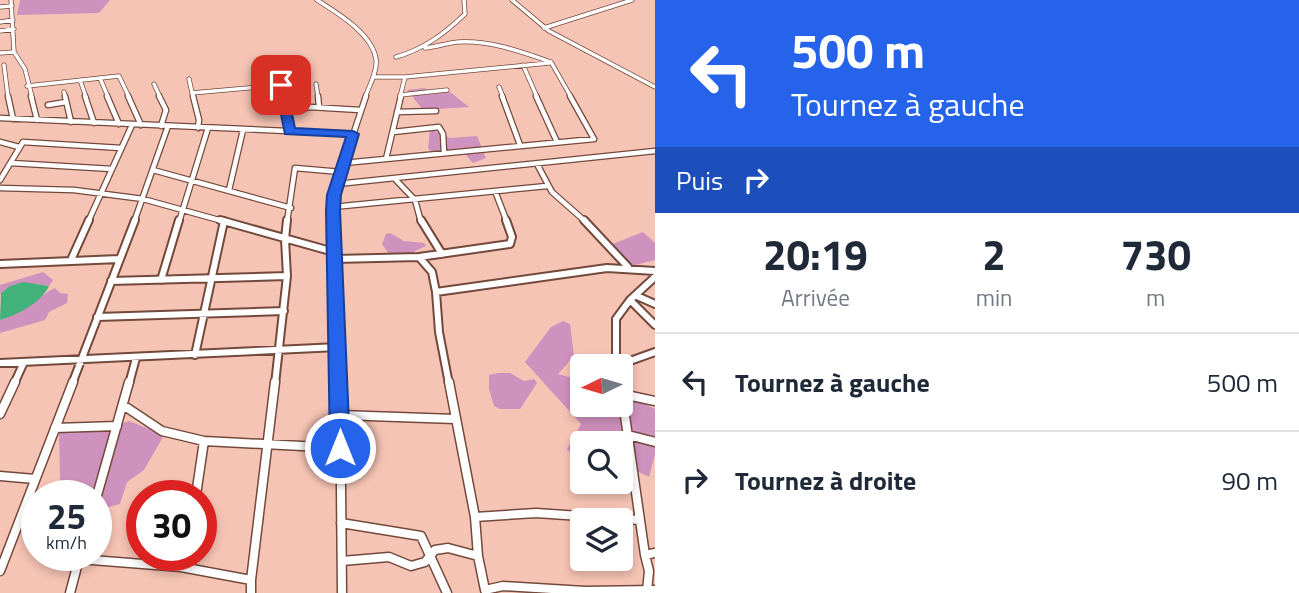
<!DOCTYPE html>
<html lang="fr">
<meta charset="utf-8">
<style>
body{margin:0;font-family:"Titillium Web",sans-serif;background:#f6f6f7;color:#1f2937;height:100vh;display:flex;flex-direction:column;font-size:26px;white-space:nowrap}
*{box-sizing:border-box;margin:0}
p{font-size:23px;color:#747a83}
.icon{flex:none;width:38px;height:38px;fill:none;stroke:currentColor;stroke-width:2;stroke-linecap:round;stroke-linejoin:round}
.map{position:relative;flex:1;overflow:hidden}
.panel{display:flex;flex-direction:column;background:#fff;width:644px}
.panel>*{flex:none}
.banner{background:#2563eb;color:#fff;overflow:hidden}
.needle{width:46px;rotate:265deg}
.tools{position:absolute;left:570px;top:354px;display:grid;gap:14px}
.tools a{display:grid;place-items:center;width:63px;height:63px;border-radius:7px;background:#fff;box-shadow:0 4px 10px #0003;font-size:35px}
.speed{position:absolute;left:21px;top:480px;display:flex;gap:14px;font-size:35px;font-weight:700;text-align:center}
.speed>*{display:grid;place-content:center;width:91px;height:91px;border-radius:50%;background:#fff;box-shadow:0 4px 10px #0003;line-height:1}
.speed small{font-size:18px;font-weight:400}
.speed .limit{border:10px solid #d22;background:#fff;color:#111}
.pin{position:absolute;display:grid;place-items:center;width:60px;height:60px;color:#fff;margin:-30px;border-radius:14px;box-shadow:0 4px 10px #0006}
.me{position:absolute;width:77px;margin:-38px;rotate:0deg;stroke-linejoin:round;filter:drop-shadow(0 0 5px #0008)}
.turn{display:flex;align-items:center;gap:24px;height:147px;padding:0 21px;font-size:32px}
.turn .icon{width:91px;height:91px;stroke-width:2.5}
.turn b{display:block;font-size:49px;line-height:60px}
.then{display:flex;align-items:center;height:66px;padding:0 21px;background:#0003;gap:14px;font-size:26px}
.eta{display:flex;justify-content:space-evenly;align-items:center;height:119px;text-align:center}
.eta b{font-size:42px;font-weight:700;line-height:49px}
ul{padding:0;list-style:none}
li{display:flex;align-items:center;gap:21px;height:98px;padding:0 21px;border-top:2px solid #e0e1e3}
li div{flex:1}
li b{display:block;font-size:26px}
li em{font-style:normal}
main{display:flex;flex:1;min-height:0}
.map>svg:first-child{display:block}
</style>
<main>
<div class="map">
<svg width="655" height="593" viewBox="0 0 655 593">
<rect width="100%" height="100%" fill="#f6c4b5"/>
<path fill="#cf91bd" d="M20,0H110L99,13L17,15Z
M425,88L431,94L450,92L469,107L423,110L407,90Z
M430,129L450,138L477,136L486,158L473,163L460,148L436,157L428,148Z
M643,232L655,243V260L631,266L610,245Z
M390,233L404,241L424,243L426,246L415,251L411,256L389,254L382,244L386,234Z
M43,272L53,280L49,286C30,284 13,278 0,295V285Z
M55,288L60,293L68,294L67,303L49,312L45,320L0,333V320C25,313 33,299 55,288Z
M563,321L570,324L574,356L558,374L583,381V404H621L629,396L655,409V454L649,477L621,463V443H583V467L567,449L581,424L525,362L551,327Z
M498,373H510L524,381L534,379L537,383L520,409H500L494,406L489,389V375Z
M129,421L164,435L144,470L127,482L120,504L96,510V495H50L60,480L59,430L84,427L99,432Z"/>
<path fill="#43b17a" d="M23,282L49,286C41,303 17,315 0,320L1,293L10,286Z"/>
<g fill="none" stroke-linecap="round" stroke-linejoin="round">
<g stroke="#73493c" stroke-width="5">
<path id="street-far3" d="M11,0L14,52L25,69L32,97
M317,0C337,13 372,33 376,59C378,70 369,87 365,97
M512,0L549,31L655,87
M0,7L12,6
M0,22L13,20
M544,28L632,0
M0,31L14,29
M425,48C436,47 447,43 458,42C490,40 522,52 551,62L571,97
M0,53L14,52
M396,57C424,49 444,34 465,14L464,0
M280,63L281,97
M4,65L8,97
M523,65L537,97
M373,77H405L400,97
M405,77L549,63
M100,78L108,97
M189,79L193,97
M80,80L86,97
M154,84L160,97
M316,84L318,97
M27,86L119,76L129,97
M499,87L503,97
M64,92L65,97
M192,93L281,85
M400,95L447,90"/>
</g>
<g stroke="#73493c" stroke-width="7">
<path id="street-far2" d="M8,96L13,119
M31,96L37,120
M65,96L71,122
M85,96L94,123
M107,96L119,124
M128,96L141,125
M159,96L166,110L161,126
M193,96L199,120L198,128
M281,96L290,131
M318,96L319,107
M502,96L520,145
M536,96L557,142
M48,105L66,102
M285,112L310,107L360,110
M397,112L436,111
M0,118L353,134
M393,132L439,127L443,134L444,153
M0,142L19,147
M386,159L401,96
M11,163L112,169
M344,163L594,139L570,96
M537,164L552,192L586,222
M153,170L291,208
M395,179L415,200L421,222
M0,180L23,142L121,148
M337,184L655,151
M0,188L74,190L143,199L226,222
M229,190L243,130
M495,191L507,222
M333,207L547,186
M88,222L132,125
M134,222L168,126
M179,222L208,128
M287,222L295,168L341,172
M333,222L339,177L366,96"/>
</g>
<g stroke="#73493c" stroke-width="10">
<path id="street-far1" d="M220,220L334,252
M333,220L340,384
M421,220L442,254
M584,220L628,267
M419,257L510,244L512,237L506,220
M335,259L419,257L432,272L436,292L607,268L655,271
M71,260L89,220
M0,264L119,259
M161,280L179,220
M111,281L287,276
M436,292L439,332L449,384
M637,296L655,304
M630,300L655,325
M97,317L284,311
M195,355L224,221
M0,363L338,347
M616,366V319L630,300L655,277
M616,366L655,352
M14,384L24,362
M72,384L135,220
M129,384L136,358
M275,384L287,276L285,239L287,220"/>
</g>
<g stroke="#73493c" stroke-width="11">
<path id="street" d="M340,382L342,593
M449,382L475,517
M621,388L645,555
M622,394L655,401
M123,405L162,431L204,441L196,495
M0,414L15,382
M340,415L455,419
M55,428L117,426
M628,435L655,442
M204,441L340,448
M0,476L35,479
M96,499L129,382
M341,523L421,536L447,593
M184,555L181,567L251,580V593
M478,556L475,517L536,513L639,520
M79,559L181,567
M342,561L389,557L411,566L425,562L435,550L448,548L478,556L485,590L503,586L585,591L655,590
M0,571L73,382
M251,580L275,382
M647,591L649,571L645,555L655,553
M70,593L80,555"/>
</g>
<use href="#street-far3" stroke="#fff" stroke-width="3.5"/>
<use href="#street-far2" stroke="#fff" stroke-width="4.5"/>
<use href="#street-far1" stroke="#fff" stroke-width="6"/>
<use href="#street" stroke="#fff" stroke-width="8"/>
</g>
<path fill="#2563eb" stroke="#184099" stroke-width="2" d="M281,82L286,85L295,128L353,131L359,134L341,195L340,210L350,448L347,454L340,457L333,454L330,448L326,210L327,195L346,137L285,134L275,85Z"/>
</svg>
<div class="tools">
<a><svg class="needle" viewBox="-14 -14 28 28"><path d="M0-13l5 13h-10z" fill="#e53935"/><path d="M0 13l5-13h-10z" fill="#747a83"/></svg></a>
<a><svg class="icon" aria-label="search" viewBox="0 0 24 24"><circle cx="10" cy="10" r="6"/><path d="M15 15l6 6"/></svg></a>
<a><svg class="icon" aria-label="layers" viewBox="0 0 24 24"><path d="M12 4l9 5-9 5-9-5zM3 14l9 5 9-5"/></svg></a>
</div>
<div class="speed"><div>25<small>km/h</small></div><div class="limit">30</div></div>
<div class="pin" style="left:281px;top:85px;background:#d93025"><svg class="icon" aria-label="arrive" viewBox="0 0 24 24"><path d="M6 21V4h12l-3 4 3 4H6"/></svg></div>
<svg class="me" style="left:340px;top:448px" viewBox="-20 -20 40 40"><circle r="17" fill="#2563eb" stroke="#fff" stroke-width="3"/><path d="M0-11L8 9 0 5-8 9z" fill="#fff"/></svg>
</div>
<section class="panel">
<div class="banner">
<div class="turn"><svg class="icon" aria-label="left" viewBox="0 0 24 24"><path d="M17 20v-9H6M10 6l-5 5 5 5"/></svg><div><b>500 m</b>Tournez à gauche</div></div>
<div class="then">Puis<svg class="icon" aria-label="right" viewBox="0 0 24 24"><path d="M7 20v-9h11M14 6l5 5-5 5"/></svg></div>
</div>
<div class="eta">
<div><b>20:19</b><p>Arrivée</p></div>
<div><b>2</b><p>min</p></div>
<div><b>730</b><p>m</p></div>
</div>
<ul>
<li><svg class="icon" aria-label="left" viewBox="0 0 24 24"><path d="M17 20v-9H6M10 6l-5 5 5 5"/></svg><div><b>Tournez à gauche</b></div><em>500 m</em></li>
<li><svg class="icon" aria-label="right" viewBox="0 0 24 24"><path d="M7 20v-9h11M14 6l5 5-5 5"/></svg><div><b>Tournez à droite</b></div><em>90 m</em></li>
</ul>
</section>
</main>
